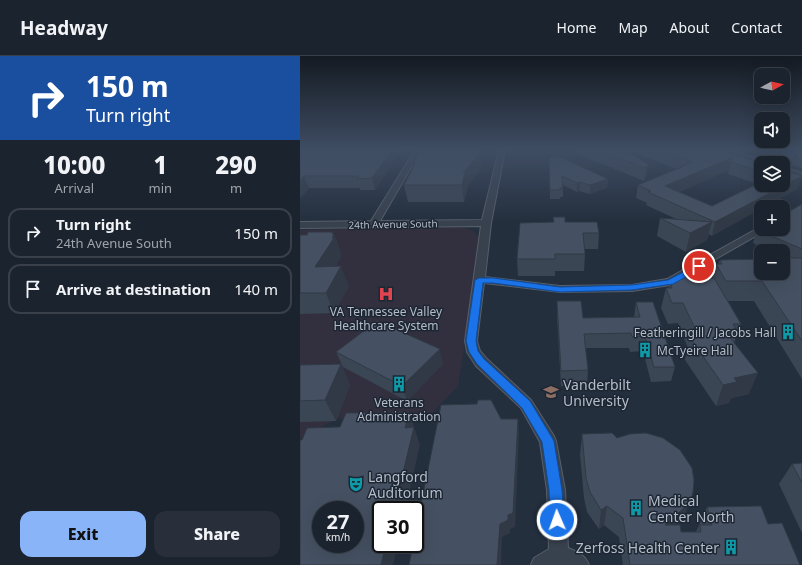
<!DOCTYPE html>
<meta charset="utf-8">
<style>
body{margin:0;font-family:"Noto Sans",sans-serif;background:#282f3a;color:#f1f3f6;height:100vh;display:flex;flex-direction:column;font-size:15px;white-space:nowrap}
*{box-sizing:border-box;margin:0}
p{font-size:13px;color:#a0a4aa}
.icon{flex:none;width:22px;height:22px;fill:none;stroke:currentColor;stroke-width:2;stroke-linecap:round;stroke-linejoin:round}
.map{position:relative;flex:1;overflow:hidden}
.panel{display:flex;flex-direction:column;background:#1b232e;width:300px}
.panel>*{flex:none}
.banner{background:#1a4fa0;color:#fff;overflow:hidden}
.needle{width:26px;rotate:82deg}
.controls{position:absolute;left:454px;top:12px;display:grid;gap:8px}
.controls a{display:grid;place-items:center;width:36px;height:36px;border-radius:8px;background:#1b232e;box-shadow:0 4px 16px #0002,0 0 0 1px #39404a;font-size:20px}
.speed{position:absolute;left:12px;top:445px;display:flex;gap:8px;font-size:20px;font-weight:700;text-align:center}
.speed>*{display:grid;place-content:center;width:52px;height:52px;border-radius:50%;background:#1b232e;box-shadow:0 4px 16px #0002,0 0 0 1px #39404a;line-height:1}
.speed small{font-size:10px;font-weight:400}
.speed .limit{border:2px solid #111;border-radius:6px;background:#fff;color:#111}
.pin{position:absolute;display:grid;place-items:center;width:34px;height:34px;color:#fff;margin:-17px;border:2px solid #fff;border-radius:50%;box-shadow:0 1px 4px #0007}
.me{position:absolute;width:44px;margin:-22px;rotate:358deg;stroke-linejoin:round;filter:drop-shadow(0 0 3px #0008)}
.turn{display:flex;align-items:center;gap:14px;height:84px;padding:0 20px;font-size:18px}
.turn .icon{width:52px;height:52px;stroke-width:2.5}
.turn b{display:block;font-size:28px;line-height:34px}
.eta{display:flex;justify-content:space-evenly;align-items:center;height:68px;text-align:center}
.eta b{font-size:24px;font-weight:800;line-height:28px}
.action{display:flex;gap:8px;margin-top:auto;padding:8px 20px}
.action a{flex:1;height:46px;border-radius:12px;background:#8ab4f8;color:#111;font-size:16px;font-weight:800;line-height:46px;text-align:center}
.action a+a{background:#282f3a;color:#f1f3f6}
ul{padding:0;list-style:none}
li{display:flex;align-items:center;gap:12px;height:50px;margin:0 8px 6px;padding:0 12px;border:2px solid #39404a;border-radius:12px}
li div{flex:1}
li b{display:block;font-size:15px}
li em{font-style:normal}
header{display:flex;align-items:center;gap:24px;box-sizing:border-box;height:56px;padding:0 20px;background:#1b232e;border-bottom:1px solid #39404a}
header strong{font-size:19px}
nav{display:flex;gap:22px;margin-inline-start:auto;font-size:14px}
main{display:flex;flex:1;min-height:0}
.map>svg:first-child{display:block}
</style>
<header>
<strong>Headway</strong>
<nav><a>Home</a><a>Map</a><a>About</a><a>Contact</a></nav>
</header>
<main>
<section class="panel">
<div class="banner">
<div class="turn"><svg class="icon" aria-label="right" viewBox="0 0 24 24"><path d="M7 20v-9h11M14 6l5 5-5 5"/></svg><div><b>150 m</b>Turn right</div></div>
</div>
<div class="eta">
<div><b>10:00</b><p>Arrival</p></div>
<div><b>1</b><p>min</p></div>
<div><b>290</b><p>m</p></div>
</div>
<ul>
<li><svg class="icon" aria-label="right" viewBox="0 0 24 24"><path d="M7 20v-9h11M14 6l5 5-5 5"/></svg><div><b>Turn right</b><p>24th Avenue South</p></div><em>150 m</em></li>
<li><svg class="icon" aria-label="arrive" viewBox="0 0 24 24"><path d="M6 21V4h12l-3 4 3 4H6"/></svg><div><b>Arrive at destination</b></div><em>140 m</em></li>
</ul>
<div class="action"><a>Exit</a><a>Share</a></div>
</section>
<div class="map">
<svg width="502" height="509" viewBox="0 0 502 509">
<rect width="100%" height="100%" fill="#242f3e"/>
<path fill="#32303f" d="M157,169L171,174L181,182L158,330L131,358L36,363L4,381L0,382V174Z"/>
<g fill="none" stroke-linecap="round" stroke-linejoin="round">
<g stroke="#565f6c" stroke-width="2">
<path id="minor" d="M115,94H121L80,165L182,164L199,94H205L191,167L185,221L260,230L332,229L367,223L460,171H461V173H468L370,229L332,235L260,236L184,227L177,285L180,295L186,302L231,344L254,380L256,385L265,434L268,492C278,496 285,499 289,509H231L234,502L249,493L247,434L240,386L221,352L176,310L167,296L165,285L181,170L0,172V166L71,165Z
M421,94H430L468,107H461V108L422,95Z
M483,111L502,117V121L483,115Z"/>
</g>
<use href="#minor" fill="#38414e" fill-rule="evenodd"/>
</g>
<path fill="#3b4654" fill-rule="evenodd" d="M0,94H101L75,134H60V132H9L0,142Z
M278,94H325L348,108L346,120L344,125L278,98Z
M327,94H421L461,107V129L497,133L464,151H461L412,180L409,178L407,184L386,196L357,180L360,162L376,163L346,149L347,147L336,142L338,129L377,113ZM429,114L428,118L457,128L412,150L379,136Z
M449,94H502V112L491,109L492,107Z
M249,102L308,123L307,132L290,138L279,135L277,136L263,129V141H260V143H250Z
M181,106V113L167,131V134L164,146H108L104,129L113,112V108Z
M502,148V323L454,245H428L441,268L434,287L449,338L431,342L429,347L416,350L385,304L388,292L378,267L368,268L361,252L366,232H369L370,226L402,223L412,222L416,208H418L420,204L486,202L483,201V195H470L453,187L457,174Z
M265,166L299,177L298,193H285V198L284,215H255V220H218L217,203Z
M33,176L41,197L40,199L41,201L35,211L49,230L34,257L0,258V179Z
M257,245L283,262L334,261L336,246L375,311L371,325L351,326L343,295L330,296L329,292H285L288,314L287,329L261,330L257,260Z
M36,296L143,308L107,345L43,311Z
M41,308L50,329L36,365L0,366V309Z
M282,378L317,382L391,443L383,462L378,469L381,476H396L407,451L468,468L500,509H323L319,481L304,469L299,473L287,456L284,442L280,399Z
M502,407V477L479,428L492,408Z"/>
<path fill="#303945" d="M92,94H101L75,134L72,122Z
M179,94L181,106V113L167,131V134L164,146L162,129L163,117Z
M433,101L429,114L363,143L365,130Z
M348,108L346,120L344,125L346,112Z
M4,120L9,132L0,142V125Z
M502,120L497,133L464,151H461V153L412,180L415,166Z
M308,123L307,132L290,138V129Z
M280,126L279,135L277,136V127Z
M412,166L407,184L386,196L390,177Z
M33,176L41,197L40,199L41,201L23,231L15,211Z
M41,210L49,230L34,257L26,237Z
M140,293L143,308L107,345L102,330Z
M41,308L50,329L36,365L25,344Z
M458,317L449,338L431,342L429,347L416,350L423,329L434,322Z
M109,356L120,389L105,454H94L105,372Z
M218,363L219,378L215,471L210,473V477L202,481L201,509H197L200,468Z
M391,443L383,462L378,469H365Z
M307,450L304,469L299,473L301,454Z
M86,488H98L93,509H81Z"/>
<path fill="#455162" stroke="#303945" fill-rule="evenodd" d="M0,94H92L72,122L57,123L59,120H4L0,125Z
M120,94H179V98L163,117H165L162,129H104L115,108H113Z
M297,94H325L348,108L346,112Z
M358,94H421L461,107V116L431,106L433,101L365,130L412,150L461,126V129H483V114L502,120L415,166L348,136L351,135L338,129L382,111H380L392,106Z
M476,94H502V104L494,101L498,100Z
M258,100L308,123L290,129L280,126L277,127L262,120L263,132H260V134H250L249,102Z
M502,148V193L457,174L461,172V173H483V159Z
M253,161H265V166H297L299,177H283L285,198H255V203H217L220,167L254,166Z
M360,162L412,166L390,177Z
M8,176H33L32,178H34L32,182H34L15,211L41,210L26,237H0V179H7Z
M483,202H502V285L462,225H426L416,208H422L420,204L461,203V217H483Z
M384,220H400L402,223L414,222L441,268H433L436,273L424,274L458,317L434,322L437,326L423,329L391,283L399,281L383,247H372L366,232H372L370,226H376L380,221Z
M257,245H281L283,262L340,261L336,246H353L375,311H354L345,280L332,281L331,277L284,278L288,314L261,315Z
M77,265L140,293L102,330L36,296Z
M41,308L25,344L0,345V309Z
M178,344H191L201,363H218L213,457L208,459V464L200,468L197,509H109L113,488H115V478L141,349L177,348Z
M109,356L105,372L114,371L94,454H81V488H86L81,509H0V384H2L7,372L40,371L46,357ZM21,454H55V488H21Z
M312,377L317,382L330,378L346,377L363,382L380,394L392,412L394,424L393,436L391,443L386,450L365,469H380L381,476H401L400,469H412L407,451L461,450L468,468L482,467L500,509H330L323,462L307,450L301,454L290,436L286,422L282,378Z
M502,407V427L492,408Z"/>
<linearGradient id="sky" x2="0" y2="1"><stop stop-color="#141a22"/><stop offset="0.57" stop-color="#3f4d63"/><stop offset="1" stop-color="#3f4d63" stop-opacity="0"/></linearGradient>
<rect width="502" height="165" fill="url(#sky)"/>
<path fill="#1a73e8" stroke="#114b97" d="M399,208L402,209V212L373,228L332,234L260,236L193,227H183L176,285L178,295L184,303L230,345L254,385L262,434L264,464L262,469L257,472L252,469L250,464L249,434L242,386L222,352L177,308L169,296L166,285L175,224L179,222H193L260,231L332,229L368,224Z"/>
<defs>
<g id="hospital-bare" transform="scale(1.2)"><path d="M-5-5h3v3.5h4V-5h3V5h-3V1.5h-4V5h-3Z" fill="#e0444e" stroke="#1d2633" stroke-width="2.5" paint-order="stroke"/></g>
<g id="building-bare" transform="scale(1.2)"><path d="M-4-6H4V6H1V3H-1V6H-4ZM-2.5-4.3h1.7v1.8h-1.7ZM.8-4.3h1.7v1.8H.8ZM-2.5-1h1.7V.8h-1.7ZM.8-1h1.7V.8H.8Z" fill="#0f9aa8" stroke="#1d2633" stroke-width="2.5" paint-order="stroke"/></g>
<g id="university-bare" transform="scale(1.2)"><path d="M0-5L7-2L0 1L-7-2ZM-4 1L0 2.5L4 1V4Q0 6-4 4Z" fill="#8d6e63" stroke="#1d2633" stroke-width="2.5" paint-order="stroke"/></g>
<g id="theatre-bare" transform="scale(1.2)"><path d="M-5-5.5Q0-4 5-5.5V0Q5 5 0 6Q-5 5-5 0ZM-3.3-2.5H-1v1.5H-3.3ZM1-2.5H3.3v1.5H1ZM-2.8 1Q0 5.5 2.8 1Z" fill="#0f9aa8" stroke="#1d2633" stroke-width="2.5" paint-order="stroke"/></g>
</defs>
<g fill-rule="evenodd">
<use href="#hospital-bare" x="86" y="238"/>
<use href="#building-bare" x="488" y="276"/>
<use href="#building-bare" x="345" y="294"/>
<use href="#building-bare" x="99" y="328"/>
<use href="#university-bare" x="251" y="336"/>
<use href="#theatre-bare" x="56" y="428"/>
<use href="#building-bare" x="336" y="452"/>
<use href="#building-bare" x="431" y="491"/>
</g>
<g text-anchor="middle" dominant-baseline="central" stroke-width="3" stroke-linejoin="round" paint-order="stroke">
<g font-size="10" fill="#b4bcc9" stroke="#1d2633">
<text transform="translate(93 168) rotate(-1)">24th Avenue South</text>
</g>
<g font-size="12" fill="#b4bcc9" stroke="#1d2633">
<text x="86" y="255">VA Tennessee Valley<tspan x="86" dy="14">Healthcare System</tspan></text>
<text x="476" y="276" text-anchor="end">Featheringill / Jacobs Hall</text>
<text x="357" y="294" text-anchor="start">McTyeire Hall</text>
<text x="99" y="346">Veterans<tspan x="99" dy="14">Administration</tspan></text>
</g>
<g font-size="14" fill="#b4bcc9" stroke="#1d2633" text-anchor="start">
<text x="263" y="328">Vanderbilt<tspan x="263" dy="16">University</tspan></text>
<text x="68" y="420">Langford<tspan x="68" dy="16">Auditorium</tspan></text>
<text x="348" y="444">Medical<tspan x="348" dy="16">Center North</tspan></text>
<text x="419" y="491" text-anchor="end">Zerfoss Health Center</text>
</g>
</g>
</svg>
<div class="controls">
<a><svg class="needle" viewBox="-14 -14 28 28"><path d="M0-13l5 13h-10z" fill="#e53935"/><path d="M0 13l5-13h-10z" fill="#a0a4aa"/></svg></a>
<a><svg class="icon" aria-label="sound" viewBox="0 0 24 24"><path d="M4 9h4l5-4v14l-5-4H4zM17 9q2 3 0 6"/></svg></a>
<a><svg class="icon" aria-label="layers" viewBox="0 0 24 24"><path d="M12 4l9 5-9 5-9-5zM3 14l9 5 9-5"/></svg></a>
<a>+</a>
<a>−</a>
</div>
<div class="speed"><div>27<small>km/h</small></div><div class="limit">30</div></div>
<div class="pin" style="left:399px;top:210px;background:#d93025"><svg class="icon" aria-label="arrive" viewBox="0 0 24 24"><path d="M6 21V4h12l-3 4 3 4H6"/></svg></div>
<svg class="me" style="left:257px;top:464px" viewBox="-20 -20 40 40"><circle r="17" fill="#1a73e8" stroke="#fff" stroke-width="3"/><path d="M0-11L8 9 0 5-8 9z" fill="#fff"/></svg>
</div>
</main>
